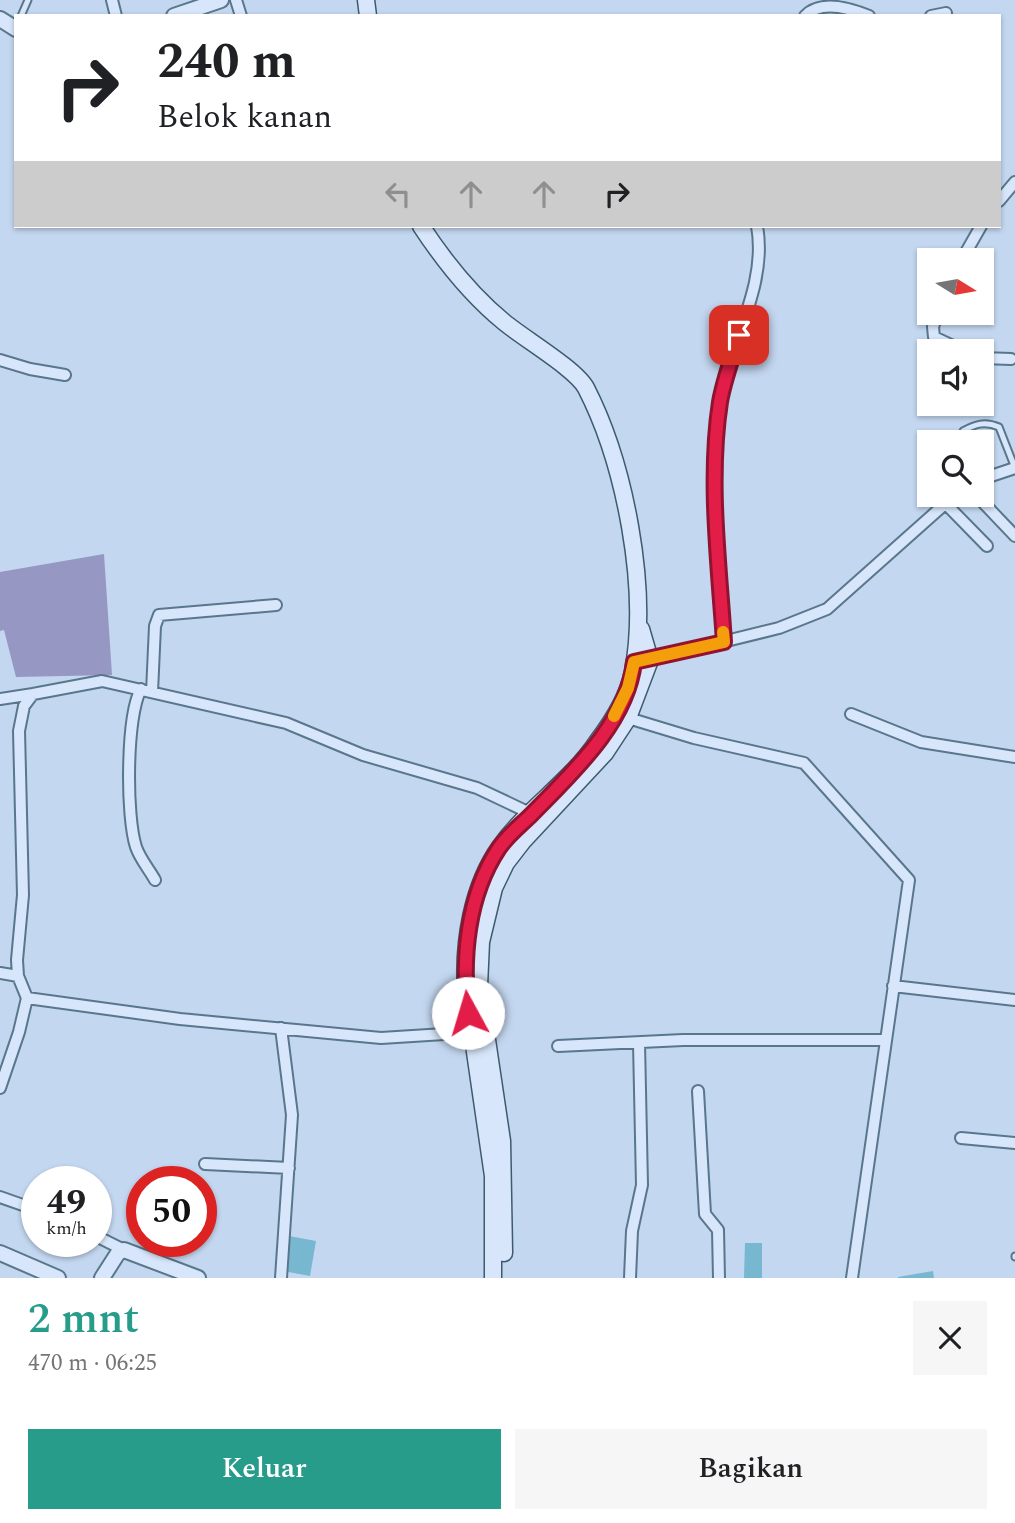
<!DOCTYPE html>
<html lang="id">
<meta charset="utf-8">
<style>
body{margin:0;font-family:Spectral,serif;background:#f6f6f6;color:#202124;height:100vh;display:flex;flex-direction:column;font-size:26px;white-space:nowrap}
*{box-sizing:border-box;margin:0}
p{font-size:23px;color:#757577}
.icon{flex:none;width:38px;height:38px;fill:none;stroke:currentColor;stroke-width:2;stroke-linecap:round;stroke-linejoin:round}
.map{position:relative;height:1278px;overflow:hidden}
.sheet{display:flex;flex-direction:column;background:#fff;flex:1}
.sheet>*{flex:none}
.banner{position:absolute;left:14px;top:14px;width:987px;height:214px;border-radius:0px;box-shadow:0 2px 5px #0004;background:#fff;color:#202124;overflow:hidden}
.needle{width:46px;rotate:101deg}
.fabs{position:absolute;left:917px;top:248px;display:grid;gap:14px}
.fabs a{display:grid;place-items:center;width:77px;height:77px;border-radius:0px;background:#fff;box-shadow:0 2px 5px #0004;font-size:35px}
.speed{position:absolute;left:21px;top:1166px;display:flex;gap:14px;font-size:35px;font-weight:700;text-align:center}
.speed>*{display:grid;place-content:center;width:91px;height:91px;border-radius:50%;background:#fff;box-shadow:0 2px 5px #0004;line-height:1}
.speed small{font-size:18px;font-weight:400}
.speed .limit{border:10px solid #d22;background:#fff;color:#111}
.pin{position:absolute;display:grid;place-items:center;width:60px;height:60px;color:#fff;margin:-30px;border-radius:14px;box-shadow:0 4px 10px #0006}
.me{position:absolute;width:77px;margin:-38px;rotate:354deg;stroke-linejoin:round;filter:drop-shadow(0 0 5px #0008)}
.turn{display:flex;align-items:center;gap:24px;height:147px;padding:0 28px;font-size:32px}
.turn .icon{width:91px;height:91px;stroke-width:2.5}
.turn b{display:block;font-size:49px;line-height:60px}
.lanes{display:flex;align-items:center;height:66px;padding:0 28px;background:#0003;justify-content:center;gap:35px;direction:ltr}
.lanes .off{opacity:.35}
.round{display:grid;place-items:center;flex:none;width:74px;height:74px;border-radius:0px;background:#f6f6f6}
.summary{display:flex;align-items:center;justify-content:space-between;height:119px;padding:0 28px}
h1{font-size:42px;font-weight:600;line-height:52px;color:#279c8a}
.primary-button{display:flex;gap:14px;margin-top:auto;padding:14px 28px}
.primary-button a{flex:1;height:80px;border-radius:0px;background:#279c8a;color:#fff;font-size:28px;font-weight:600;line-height:80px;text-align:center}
.primary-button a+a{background:#f6f6f6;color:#202124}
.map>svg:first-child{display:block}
</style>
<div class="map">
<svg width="1015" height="1278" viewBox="0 0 1015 1278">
<rect width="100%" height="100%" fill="#c3d7f0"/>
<path fill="#9697c3" d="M104,554L112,675L16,677L4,630L0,631V572Z"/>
<path fill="#77b7cf" d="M289,1236L316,1241L310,1276L283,1271Z
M745,1243H762V1278H744Z
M933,1271L934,1278H898V1277Z"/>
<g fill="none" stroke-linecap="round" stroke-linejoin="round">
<g stroke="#59778b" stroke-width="9">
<path id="service" d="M21,16L28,0
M960,443L963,431C975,424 985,421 999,427L1015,468
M1015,1256V1257"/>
</g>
<g stroke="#59778b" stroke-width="14">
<path id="minor" d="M112,0L116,16
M236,0L241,16
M805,16C820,0 847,7 869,16
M931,16L946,13
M999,201L1015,182
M961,261L981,226
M938,313L933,327L934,337L966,352
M982,358L1011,359
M0,360L30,369L65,375
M982,479L1015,468
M976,495L1015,536
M944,502L987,546
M724,642C719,564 708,480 720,402C729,344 768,286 757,226
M645,661L779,628L827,609L955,495
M141,689C126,716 126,817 136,847C140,859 149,869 155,880
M152,692L155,626L159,615L276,605
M0,699L33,694
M851,714L921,742L1015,757
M628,718L694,738L804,763L909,880L852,1278
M0,973L18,976
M893,986L1015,1000
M27,998L180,1019L381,1038L476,1032
M281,1028L292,1115L281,1278
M558,1046L683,1040H884
M0,1088L19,1032L27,998L18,976L17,960L23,895L19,731L24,706L33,694L102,681L286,723L363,755L477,788L532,814
M698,1091L705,1214L718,1230L719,1278
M961,1138L1015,1143
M205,1164L289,1168
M0,1197L37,1210
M96,1236L124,1250
M630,1278L632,1231L642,1185L639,1043"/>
</g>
<g stroke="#59778b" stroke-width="18">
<path id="tertiary" d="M174,16L221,0
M0,19L16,29
M0,1253L58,1278
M102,1278L118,1253L124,1250L198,1278"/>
</g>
<g stroke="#3c5b6c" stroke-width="19">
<path id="secondary" d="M366,0L368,16
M421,226C444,261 471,295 504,322C523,338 576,369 586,388C625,464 649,588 633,672C628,697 612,722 597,742C570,782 527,809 500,847C472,886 463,943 466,990L493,1176V1278
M504,1253L502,1141L479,986L481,942L494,888L506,863L523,841L605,753L628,718L650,660L641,629"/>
</g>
<use href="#service" stroke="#d7e6fa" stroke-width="5"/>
<use href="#minor" stroke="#d7e6fa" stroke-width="10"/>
<use href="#tertiary" stroke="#d7e6fa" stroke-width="14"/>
<use href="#secondary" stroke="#d7e6fa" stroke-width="16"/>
</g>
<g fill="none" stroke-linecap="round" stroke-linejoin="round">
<g stroke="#92132f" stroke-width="18">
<path id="route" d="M468,1013C462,958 467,896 499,848C508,835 521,825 532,814C573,772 627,723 634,662L724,642C719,564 708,480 720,402C724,379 733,356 739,335"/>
</g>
<use href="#route" stroke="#e11d48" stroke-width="12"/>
<path stroke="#f59e0b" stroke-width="12" d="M614,716L628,688L634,662L724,642L723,632"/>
</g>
</svg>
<div class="fabs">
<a><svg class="needle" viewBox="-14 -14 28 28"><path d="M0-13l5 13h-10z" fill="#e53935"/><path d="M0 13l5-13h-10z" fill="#757577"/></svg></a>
<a><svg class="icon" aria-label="sound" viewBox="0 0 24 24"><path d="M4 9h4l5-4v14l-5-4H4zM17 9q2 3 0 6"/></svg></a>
<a><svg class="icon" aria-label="search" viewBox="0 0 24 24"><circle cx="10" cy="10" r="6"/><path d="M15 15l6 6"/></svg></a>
</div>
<div class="speed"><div>49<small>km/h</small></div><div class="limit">50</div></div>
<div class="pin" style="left:739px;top:335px;background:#d93025"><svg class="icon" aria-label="arrive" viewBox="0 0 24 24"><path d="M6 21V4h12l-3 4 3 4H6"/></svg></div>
<svg class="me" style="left:468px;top:1013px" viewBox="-20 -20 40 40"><circle r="19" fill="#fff"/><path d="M0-13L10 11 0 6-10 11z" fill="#e11d48"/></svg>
<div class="banner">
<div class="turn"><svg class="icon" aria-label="right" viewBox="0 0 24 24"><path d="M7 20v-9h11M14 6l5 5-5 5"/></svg><div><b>240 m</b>Belok kanan</div></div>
<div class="lanes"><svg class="icon off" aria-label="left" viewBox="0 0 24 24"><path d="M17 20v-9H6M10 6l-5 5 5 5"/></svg><svg class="icon off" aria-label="ahead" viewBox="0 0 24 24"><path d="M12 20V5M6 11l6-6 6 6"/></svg><svg class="icon off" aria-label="ahead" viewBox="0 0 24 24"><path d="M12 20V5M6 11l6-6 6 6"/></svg><svg class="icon" aria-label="right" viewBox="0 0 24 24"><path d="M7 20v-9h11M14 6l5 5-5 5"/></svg></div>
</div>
</div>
<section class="sheet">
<div class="summary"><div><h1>2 mnt</h1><p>470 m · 06:25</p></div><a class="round"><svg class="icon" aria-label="close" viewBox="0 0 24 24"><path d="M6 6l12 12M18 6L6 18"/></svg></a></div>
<div class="primary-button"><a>Keluar</a><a>Bagikan</a></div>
</section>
